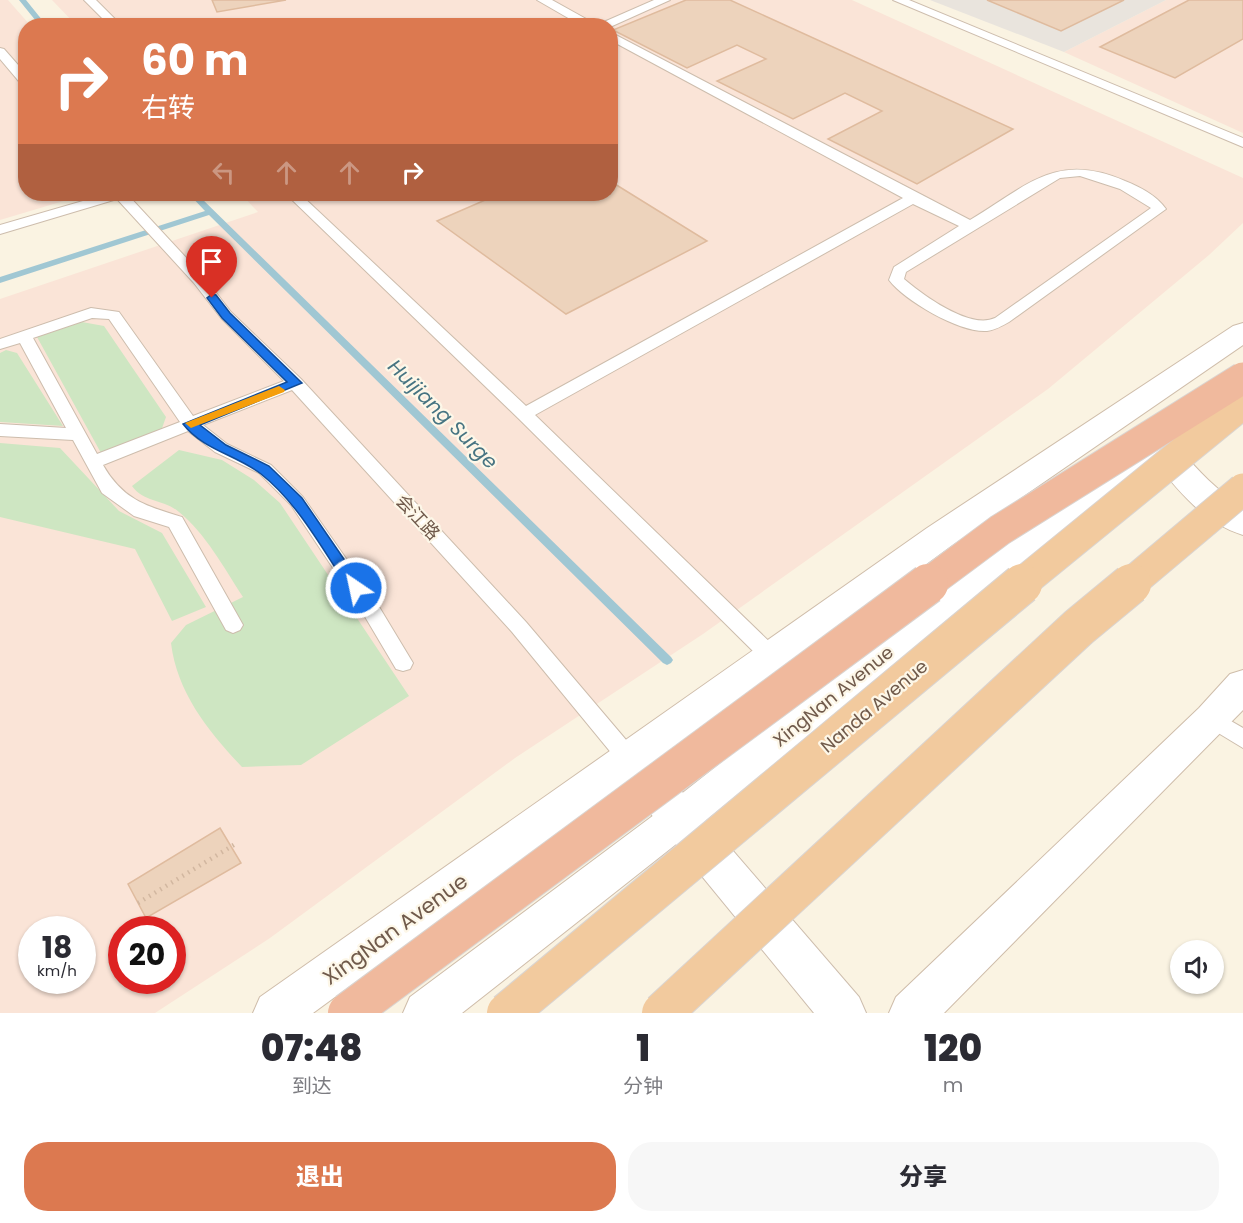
<!DOCTYPE html>
<html lang="zh">
<meta charset="utf-8">
<style>
body{margin:0;font-family:Poppins,"Noto Sans SC",sans-serif;background:#f7f7f7;color:#2b2b33;height:100vh;display:flex;flex-direction:column;font-size:22px;white-space:nowrap}
*{box-sizing:border-box;margin:0}
p{font-size:20px;color:#7c7c81}
.icon{flex:none;width:33px;height:33px;fill:none;stroke:currentColor;stroke-width:2;stroke-linecap:round;stroke-linejoin:round}
.map{position:relative;height:1013px;overflow:hidden}
.sheet{display:flex;flex-direction:column;background:#fff;flex:1}
.sheet>*{flex:none}
.top-card{position:absolute;left:18px;top:18px;width:600px;height:183px;border-radius:24px;box-shadow:0 2px 4px #0004;background:#dc7950;color:#fff;overflow:hidden}
.buttons{position:absolute;left:1170px;top:940px;display:grid;gap:12px}
.buttons a{display:grid;place-items:center;width:54px;height:54px;border-radius:50%;background:#fff;box-shadow:0 2px 4px #0004;font-size:30px}
.speed{position:absolute;left:18px;top:916px;display:flex;gap:12px;font-size:30px;font-weight:700;text-align:center}
.speed>*{display:grid;place-content:center;width:78px;height:78px;border-radius:50%;background:#fff;box-shadow:0 2px 4px #0004;line-height:1}
.speed small{font-size:15px;font-weight:400}
.speed .limit{border:9px solid #d22;background:#fff;color:#111}
.pin{position:absolute;display:grid;place-items:center;width:51px;height:51px;color:#fff;margin:-62px -26px;border-radius:50% 50% 50% 0;rotate:-45deg;box-shadow:0 0 6px #0007}
.pin .icon{rotate:45deg}
.me{position:absolute;width:66px;margin:-33px;rotate:326deg;stroke-linejoin:round;filter:drop-shadow(0 0 4px #0008)}
.turn{display:flex;align-items:center;gap:21px;height:126px;padding:0 24px;font-size:27px}
.turn .icon{width:78px;height:78px;stroke-width:2.5}
.turn b{display:block;font-size:42px;line-height:51px}
.lanes{display:flex;align-items:center;height:57px;padding:0 24px;background:#0003;justify-content:center;gap:30px;direction:ltr}
.lanes .off{opacity:.35}
.eta{display:flex;justify-content:space-evenly;align-items:center;height:102px;text-align:center}
.eta b{font-size:36px;font-weight:800;line-height:42px}
.cta{display:flex;gap:12px;margin-top:auto;padding:12px 24px}
.cta a{flex:1;height:69px;border-radius:24px;background:#dc7950;color:#fff;font-size:24px;font-weight:800;line-height:69px;text-align:center}
.cta a+a{background:#f7f7f7;color:#2b2b33}
.map>svg:first-child{display:block}
</style>
<div class="map">
<svg width="1243" height="1013" viewBox="0 0 1243 1013">
<rect width="100%" height="100%" fill="#faf3e2"/>
<path fill="#fae4d7" fill-rule="evenodd" d="M0,0H8L30,25L26,26V194H87L0,220Z
M52,0H852L1243,178V223L1209,255L1048,389L703,634L515,758L270,938L155,1013H0V299L258,212L241,194H610V26H77ZM32,930H82V981H32ZM122,930H172V981H122Z
M1166,0H1243V133L1064,52Z"/>
<path fill="#e9e4dd" d="M930,0H1166L1064,52Z"/>
<path fill="#cee6c2" d="M82,322L104,326L166,417L161,431L101,453L37,337Z
M6,350L17,353L63,426L0,422V353Z
M0,443L60,448L119,511L162,533L206,607L172,621L135,549L0,517Z
M179,450L222,460L254,480L280,503L409,696L301,765L242,767C209,732 177,693 171,643L186,625L243,597C224,568 206,534 179,512C164,499 144,503 132,486Z"/>
<g fill="none" stroke-linecap="round" stroke-linejoin="round">
<path fill="#a0c7d3" fill-rule="evenodd" d="M19,0H26L47,26H40Z
M189,194H197L671,657L673,660L671,663L667,665L663,663L209,215L0,283V277L205,211Z"/>
</g>
<path fill="#edd3bc" stroke="#dfbb9e" stroke-width="1.5" d="M212,0H286L217,12Z
M686,0H730L1013,129L917,184L828,139L882,111L845,93L793,119L717,81L766,59L737,45L687,68L613,30Z
M987,0H1124L1061,31Z
M1189,0H1243V39L1175,78L1100,47Z
M610,181L707,241L566,314L437,221L499,194H610Z
M220,828L241,863L146,918L128,884Z"/>
<g fill="none" stroke-linecap="round" stroke-linejoin="round">
<g stroke="#cdbdad" stroke-width="2">
<path id="service" d="M84,0H96L122,26H110Z
M537,0H552L597,25L654,0H670L610,27L582,26Z
M893,0H909L1243,138V147Z
M610,32L970,220C1027,186 1056,151 1125,181C1140,187 1156,195 1166,209L1009,322C1002,326 995,330 987,331C960,333 905,301 889,280L894,267L959,226L913,204L535,415L779,651L782,657L779,663L772,665L765,663L518,418L286,194H300L526,406L903,198L610,40ZM1080,176L1120,189L1151,208L995,318C970,330 923,295 904,279L906,272L1060,178Z
M0,48L4,49L26,74V86L22,85L0,59Z
M107,194H127L204,277L231,312L301,379L526,622L638,754L641,760L638,766L630,769L622,766L512,632L292,390L203,425L227,444L271,465L303,497L375,600L413,663L410,669L403,671L396,669L361,610L291,505L259,473L215,452L188,431L103,465C123,500 146,506 182,517L243,625L240,630L233,633L226,630L169,527L134,516L102,493L73,440L0,436V424L66,428L20,343L0,349V339L91,308L119,312L193,416L284,381L221,318L194,283L117,199L0,234V225ZM92,318L109,319L180,422L97,454L33,338Z
M1212,710L1243,728V748L1205,725L1202,719L1205,713Z"/>
</g>
<g stroke="#cdbdad" stroke-width="2">
<path id="minor" d="M638,752L652,757L859,997L866,1013H814L624,781L618,769L624,757Z"/>
</g>
<g stroke="#cfbdaa" stroke-width="2">
<path id="secondary" d="M1243,323V345L951,546L313,1013H253L260,997L927,528L1233,326Z
M1175,424L1186,427L1191,434L1178,447C1198,471 1217,491 1243,507V535C1206,524 1180,493 1157,464L913,652L694,830L462,1013H403L410,997L666,806L887,632L1164,427Z
M1243,670V710L944,1013H889L896,997L1199,708L1230,674Z"/>
</g>
<path stroke="#d2b7a0" stroke-width="4.5" stroke-dasharray="1.5 5" stroke-linecap="butt" d="M138,903L237,843"/>
<use href="#service" fill="#fff" fill-rule="evenodd"/>
<use href="#minor" fill="#fff" fill-rule="evenodd"/>
<use href="#secondary" fill="#fff" fill-rule="evenodd"/>
<g stroke="#dad4d0" stroke-width="33" stroke-linecap="butt">
<path id="trunk-bridge-far1" d="M1020,585L1243,403
M1129,585L1243,489"/>
</g>
<g stroke="#dad4d0" stroke-width="42" stroke-linecap="butt">
<path id="trunk-bridge" d="M507,1013L1022,584
M662,1013L1079,627L1131,584"/>
</g>
<g stroke="#dad4d0" stroke-width="33" stroke-linecap="butt">
<path id="motorway-bridge-far1" d="M926,585L1000,530L1243,378"/>
</g>
<g stroke="#dad4d0" stroke-width="42" stroke-linecap="butt">
<path id="motorway-bridge" d="M348,1013L928,584"/>
</g>
<use href="#trunk-bridge-far1" stroke="#f2ca9e" stroke-width="31"/>
<use href="#trunk-bridge" stroke="#f2ca9e" stroke-width="40"/>
<use href="#motorway-bridge-far1" stroke="#f0b99d" stroke-width="31"/>
<use href="#motorway-bridge" stroke="#f0b99d" stroke-width="40"/>
</g>
<path fill="#1a73e8" stroke="#114b97" stroke-width="1.5" d="M212,294L216,295L230,313L302,383L200,425L226,445L269,466L302,498L361,584L363,588L361,592H351C324,552 299,504 261,474C237,455 203,450 183,424L287,382L222,318L207,298Z"/>
<path fill="#f59e0b" d="M279,386L285,390L284,392L196,426L191,428L185,423Z"/>
<g text-anchor="middle" dominant-baseline="central" stroke-width="4.5" stroke-linejoin="round" paint-order="stroke">
<g font-size="18" fill="#705a4b" stroke="#fdf7e8">
<text transform="translate(418 517) rotate(47)">会江路</text>
<text transform="translate(833 696) rotate(-39)">XingNan Avenue</text>
<text transform="translate(874 706) rotate(-40)">Nanda Avenue</text>
</g>
<g font-size="20" font-style="italic" fill="#477482" stroke="#fdf7e8">
<text transform="translate(443 414) rotate(45)">Huijiang Surge</text>
</g>
<g font-size="21" fill="#705a4b" stroke="#fdf7e8">
<text transform="translate(395 929) rotate(-36)">XingNan Avenue</text>
</g>
</g>
</svg>
<div class="buttons">
<a><svg class="icon" aria-label="sound" viewBox="0 0 24 24"><path d="M4 9h4l5-4v14l-5-4H4zM17 9q2 3 0 6"/></svg></a>
</div>
<div class="speed"><div>18<small>km/h</small></div><div class="limit">20</div></div>
<div class="pin" style="left:212px;top:298px;background:#d93025"><svg class="icon" aria-label="arrive" viewBox="0 0 24 24"><path d="M6 21V4h12l-3 4 3 4H6"/></svg></div>
<svg class="me" style="left:356px;top:588px" viewBox="-20 -20 40 40"><circle r="17" fill="#1a73e8" stroke="#fff" stroke-width="3"/><path d="M0-11L8 9 0 5-8 9z" fill="#fff"/></svg>
<div class="top-card">
<div class="turn"><svg class="icon" aria-label="right" viewBox="0 0 24 24"><path d="M7 20v-9h11M14 6l5 5-5 5"/></svg><div><b>60 m</b>右转</div></div>
<div class="lanes"><svg class="icon off" aria-label="left" viewBox="0 0 24 24"><path d="M17 20v-9H6M10 6l-5 5 5 5"/></svg><svg class="icon off" aria-label="ahead" viewBox="0 0 24 24"><path d="M12 20V5M6 11l6-6 6 6"/></svg><svg class="icon off" aria-label="ahead" viewBox="0 0 24 24"><path d="M12 20V5M6 11l6-6 6 6"/></svg><svg class="icon" aria-label="right" viewBox="0 0 24 24"><path d="M7 20v-9h11M14 6l5 5-5 5"/></svg></div>
</div>
</div>
<section class="sheet">
<div class="eta">
<div><b>07:48</b><p>到达</p></div>
<div><b>1</b><p>分钟</p></div>
<div><b>120</b><p>m</p></div>
</div>
<div class="cta"><a>退出</a><a>分享</a></div>
</section>
